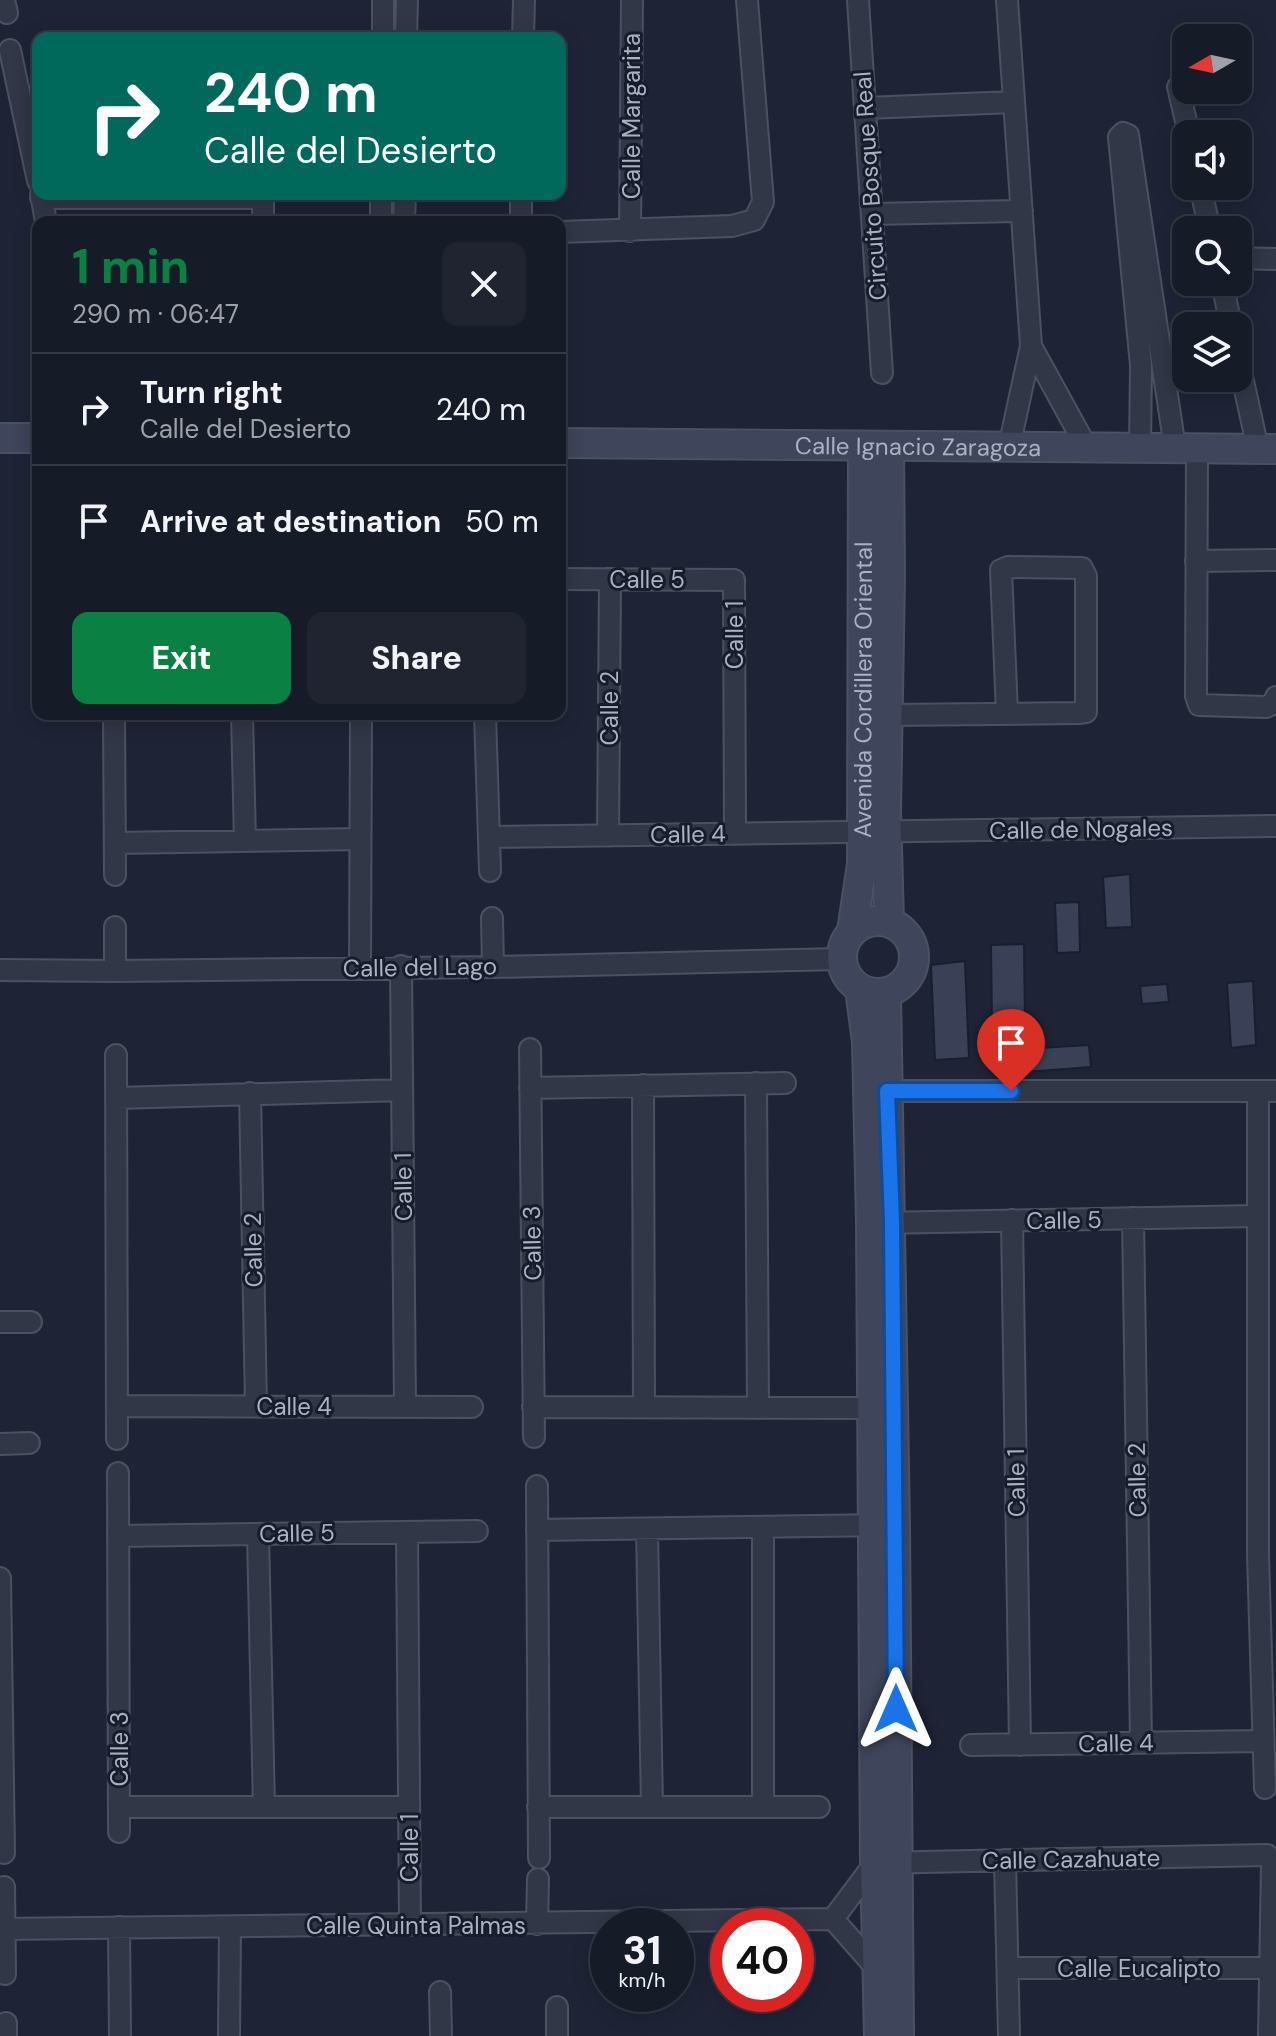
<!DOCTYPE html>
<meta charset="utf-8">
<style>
body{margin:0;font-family:"DM Sans",sans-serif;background:#1f2430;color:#f1f3f6;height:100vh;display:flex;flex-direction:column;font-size:30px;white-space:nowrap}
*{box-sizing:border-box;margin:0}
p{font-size:26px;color:#9ea1a8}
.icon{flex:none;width:44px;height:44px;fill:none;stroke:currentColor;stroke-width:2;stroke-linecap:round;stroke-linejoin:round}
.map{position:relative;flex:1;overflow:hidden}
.sheet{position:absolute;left:32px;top:216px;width:534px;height:504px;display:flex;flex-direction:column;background:#161b28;border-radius:16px;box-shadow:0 4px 20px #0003,0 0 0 2px #353945}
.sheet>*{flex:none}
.guide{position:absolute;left:32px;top:32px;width:534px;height:168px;border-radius:16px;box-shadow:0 4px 20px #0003,0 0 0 2px #353945;background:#00695c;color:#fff;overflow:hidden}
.needle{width:52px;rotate:261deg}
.tools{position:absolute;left:1172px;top:24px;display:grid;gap:16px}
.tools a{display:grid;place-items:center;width:80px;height:80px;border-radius:16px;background:#161b28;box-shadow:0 4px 20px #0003,0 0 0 2px #353945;font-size:40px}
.speed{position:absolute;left:590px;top:1908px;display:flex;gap:16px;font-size:40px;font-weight:700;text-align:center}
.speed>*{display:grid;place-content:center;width:104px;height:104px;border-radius:50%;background:#161b28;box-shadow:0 4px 20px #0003,0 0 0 2px #353945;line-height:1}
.speed small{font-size:20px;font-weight:400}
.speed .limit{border:12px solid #d22;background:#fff;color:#111}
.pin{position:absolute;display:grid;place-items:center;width:68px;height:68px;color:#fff;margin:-82px -34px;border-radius:50% 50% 50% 0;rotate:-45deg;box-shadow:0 0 8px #0007}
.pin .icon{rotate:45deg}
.me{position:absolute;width:88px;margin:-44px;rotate:0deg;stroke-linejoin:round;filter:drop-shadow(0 0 6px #0008)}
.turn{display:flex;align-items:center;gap:28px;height:168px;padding:0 40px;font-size:36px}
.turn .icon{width:104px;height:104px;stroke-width:2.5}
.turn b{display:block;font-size:56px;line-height:68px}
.round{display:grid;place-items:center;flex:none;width:84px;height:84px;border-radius:16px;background:#1f2430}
.head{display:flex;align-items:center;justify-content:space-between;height:136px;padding:0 40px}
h1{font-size:48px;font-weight:800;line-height:60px;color:#0b8043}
.primary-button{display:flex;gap:16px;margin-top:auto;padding:16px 40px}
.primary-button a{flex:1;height:92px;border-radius:16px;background:#0b8043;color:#fff;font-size:32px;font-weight:800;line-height:92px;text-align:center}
.primary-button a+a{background:#1f2430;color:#f1f3f6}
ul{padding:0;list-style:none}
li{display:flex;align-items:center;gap:24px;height:112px;padding:0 40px;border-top:2px solid #353945}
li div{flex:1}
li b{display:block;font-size:30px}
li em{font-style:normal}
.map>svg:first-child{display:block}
</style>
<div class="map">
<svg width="1276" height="2036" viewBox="0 0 1276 2036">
<rect width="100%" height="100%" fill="#1e2436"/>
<path fill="#3a4157" stroke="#191e2d" stroke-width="2" d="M1130,874L1132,927L1106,928L1103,877Z
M1079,902L1080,952L1057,953L1055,903Z
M1024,944L1025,1024L992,1025L991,945Z
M965,961L969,1058L935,1060L931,965Z
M1253,981L1256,1045L1231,1048L1227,983Z
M1167,984L1169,1002L1142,1004L1140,986Z
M1041,1039L1040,1048L1089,1045L1091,1067L1025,1072L1024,1040Z"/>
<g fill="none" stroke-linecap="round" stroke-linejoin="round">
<g stroke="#4c5162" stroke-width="24">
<path id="street" d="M4,0L7,13
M858,0L882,373
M1007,0L1031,346L1009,447
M383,38V0
M406,38L407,0
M523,38L524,0
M10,50L38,181
M1178,87L1189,134
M865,108L1014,102
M1200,186L1210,230
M41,194L46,222
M263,194V222
M41,198H263
M872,214L1022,211
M381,222V194
M404,222L405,194
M521,222V194
M630,231L632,0
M560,232L732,226L754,220L763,202L747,0
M1238,258L1276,259
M1222,282L1231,326
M1031,346L1087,448
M1238,358L1258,449
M1140,448L1141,365L1119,137L1123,133L1128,135L1175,448
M1197,449L1196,696L1199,705L1266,707L1274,703L1276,697
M1196,561L1276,560
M560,579L734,580L735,834
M114,714L115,875
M242,714L245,841
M485,714L490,871
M888,715L1078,713L1086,712V576L1082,568L1008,567L1001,570L1007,713
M608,836L610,579
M489,837L1276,826
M115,843L360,839
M492,918L493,967
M115,927V971
M401,966L405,1407
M360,968L361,714
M0,970L115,971L493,967L840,959
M530,1049L534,1437
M116,1055L117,1439
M756,1083L758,1408
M643,1085L644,1407
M530,1088L785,1083
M887,1091H1276
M1258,1091V1555L1265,1788
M250,1093L256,1406
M116,1098L402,1090
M1133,1218L1141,1742
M1012,1220L1020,1745
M879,1223L1257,1216
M0,1322H31
M117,1406L472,1407
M533,1407L885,1408
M0,1444L29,1443
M118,1473L119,1832
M537,1486L539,1858
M763,1527V1807
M647,1529L652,1807
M537,1530L885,1525
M407,1532L410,1925
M258,1534L264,1807
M118,1536L477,1531
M0,1578L4,1853
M971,1745L1262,1741
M119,1807H409
M538,1807H819
M1005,1860L1009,2036
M4,1887L5,1974
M833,1919L875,1863L1267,1855L1272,1864L1269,2036
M537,1924L538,1879
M119,1927L120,2036
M0,1929L833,1919L877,1969
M1008,1968H1270
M440,1992L441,2036
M557,2007V2036
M6,2023V2036
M229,2036L230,1927"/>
</g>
<g stroke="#4c5162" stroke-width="32">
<g id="secondary">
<path d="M0,438H38"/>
<path id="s1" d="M560,443L1276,449"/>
<path d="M889,446L890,575L886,810L889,922"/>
<circle cx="878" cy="957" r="36"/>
<path id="s2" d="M852,931L862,864L863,446"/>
<path d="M860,989L867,1042L871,1223L875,1863L879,2036"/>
<path d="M886,993L895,1525L899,2036"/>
</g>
</g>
<use href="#street" stroke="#313747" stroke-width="20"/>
<use href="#secondary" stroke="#3f455a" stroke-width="28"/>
</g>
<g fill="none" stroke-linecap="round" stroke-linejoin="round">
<g stroke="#114b97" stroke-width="20">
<path id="route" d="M896,1709L892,1222L887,1091H1011"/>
</g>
<use href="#route" stroke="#1a73e8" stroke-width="14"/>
</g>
<g text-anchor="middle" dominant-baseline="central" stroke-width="6" stroke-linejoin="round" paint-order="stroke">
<g font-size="24" fill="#abb1c4" stroke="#171c2b">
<text transform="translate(631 116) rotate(-90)">Calle Margarita</text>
<text transform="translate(870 186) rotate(-94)">Circuito Bosque Real</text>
<text stroke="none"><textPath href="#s1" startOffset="358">Calle Ignacio Zaragoza</textPath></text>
<text x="647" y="579">Calle 5</text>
<text transform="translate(734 635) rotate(-90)">Calle 1</text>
<text stroke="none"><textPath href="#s2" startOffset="242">Avenida Cordillera Oriental</textPath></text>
<text transform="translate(609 708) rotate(-90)">Calle 2</text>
<text transform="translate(1081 829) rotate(-1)">Calle de Nogales</text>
<text transform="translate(688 834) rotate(-1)">Calle 4</text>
<text transform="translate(420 967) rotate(-1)">Calle del Lago</text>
<text transform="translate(403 1187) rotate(-91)">Calle 1</text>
<text transform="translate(1064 1220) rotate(-1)">Calle 5</text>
<text transform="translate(532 1243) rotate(-91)">Calle 3</text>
<text transform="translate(253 1250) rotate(-91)">Calle 2</text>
<text x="294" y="1406">Calle 4</text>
<text transform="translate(1137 1480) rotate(-91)">Calle 2</text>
<text transform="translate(1016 1483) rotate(-91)">Calle 1</text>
<text transform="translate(297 1533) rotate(-1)">Calle 5</text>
<text transform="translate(1116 1743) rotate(-1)">Calle 4</text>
<text transform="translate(119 1749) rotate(-90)">Calle 3</text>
<text transform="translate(409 1848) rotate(-90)">Calle 1</text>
<text transform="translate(1071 1859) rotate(-1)">Calle Cazahuate</text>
<text x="416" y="1925">Calle Quinta Palmas</text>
<text x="1139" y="1968">Calle Eucalipto</text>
</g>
</g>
</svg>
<div class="tools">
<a><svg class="needle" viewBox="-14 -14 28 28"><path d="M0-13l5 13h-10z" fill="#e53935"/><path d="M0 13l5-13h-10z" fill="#9ea1a8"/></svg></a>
<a><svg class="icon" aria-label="sound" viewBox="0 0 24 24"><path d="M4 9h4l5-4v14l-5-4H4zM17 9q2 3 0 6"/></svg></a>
<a><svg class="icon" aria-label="search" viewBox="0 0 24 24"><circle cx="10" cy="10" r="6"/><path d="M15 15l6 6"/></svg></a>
<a><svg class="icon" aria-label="layers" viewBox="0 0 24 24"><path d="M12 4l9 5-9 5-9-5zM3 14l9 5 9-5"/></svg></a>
</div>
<div class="speed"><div>31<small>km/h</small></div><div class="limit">40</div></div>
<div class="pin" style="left:1011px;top:1091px;background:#d93025"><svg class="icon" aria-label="arrive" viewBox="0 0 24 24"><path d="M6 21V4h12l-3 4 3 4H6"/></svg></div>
<svg class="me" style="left:896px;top:1709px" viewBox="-20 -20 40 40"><path d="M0-17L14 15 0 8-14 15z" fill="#1a73e8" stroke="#fff" stroke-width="4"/></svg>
<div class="guide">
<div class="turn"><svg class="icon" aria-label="right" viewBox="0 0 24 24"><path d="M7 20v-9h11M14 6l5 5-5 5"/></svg><div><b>240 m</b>Calle del Desierto</div></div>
</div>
<section class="sheet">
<div class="head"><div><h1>1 min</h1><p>290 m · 06:47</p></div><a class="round"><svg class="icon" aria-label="close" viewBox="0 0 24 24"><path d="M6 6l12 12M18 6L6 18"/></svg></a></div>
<ul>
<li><svg class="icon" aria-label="right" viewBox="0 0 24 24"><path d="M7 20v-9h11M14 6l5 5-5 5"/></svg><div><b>Turn right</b><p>Calle del Desierto</p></div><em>240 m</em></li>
<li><svg class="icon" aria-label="arrive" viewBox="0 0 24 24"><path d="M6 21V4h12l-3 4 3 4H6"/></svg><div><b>Arrive at destination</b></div><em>50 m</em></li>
</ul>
<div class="primary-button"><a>Exit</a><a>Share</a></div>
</section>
</div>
